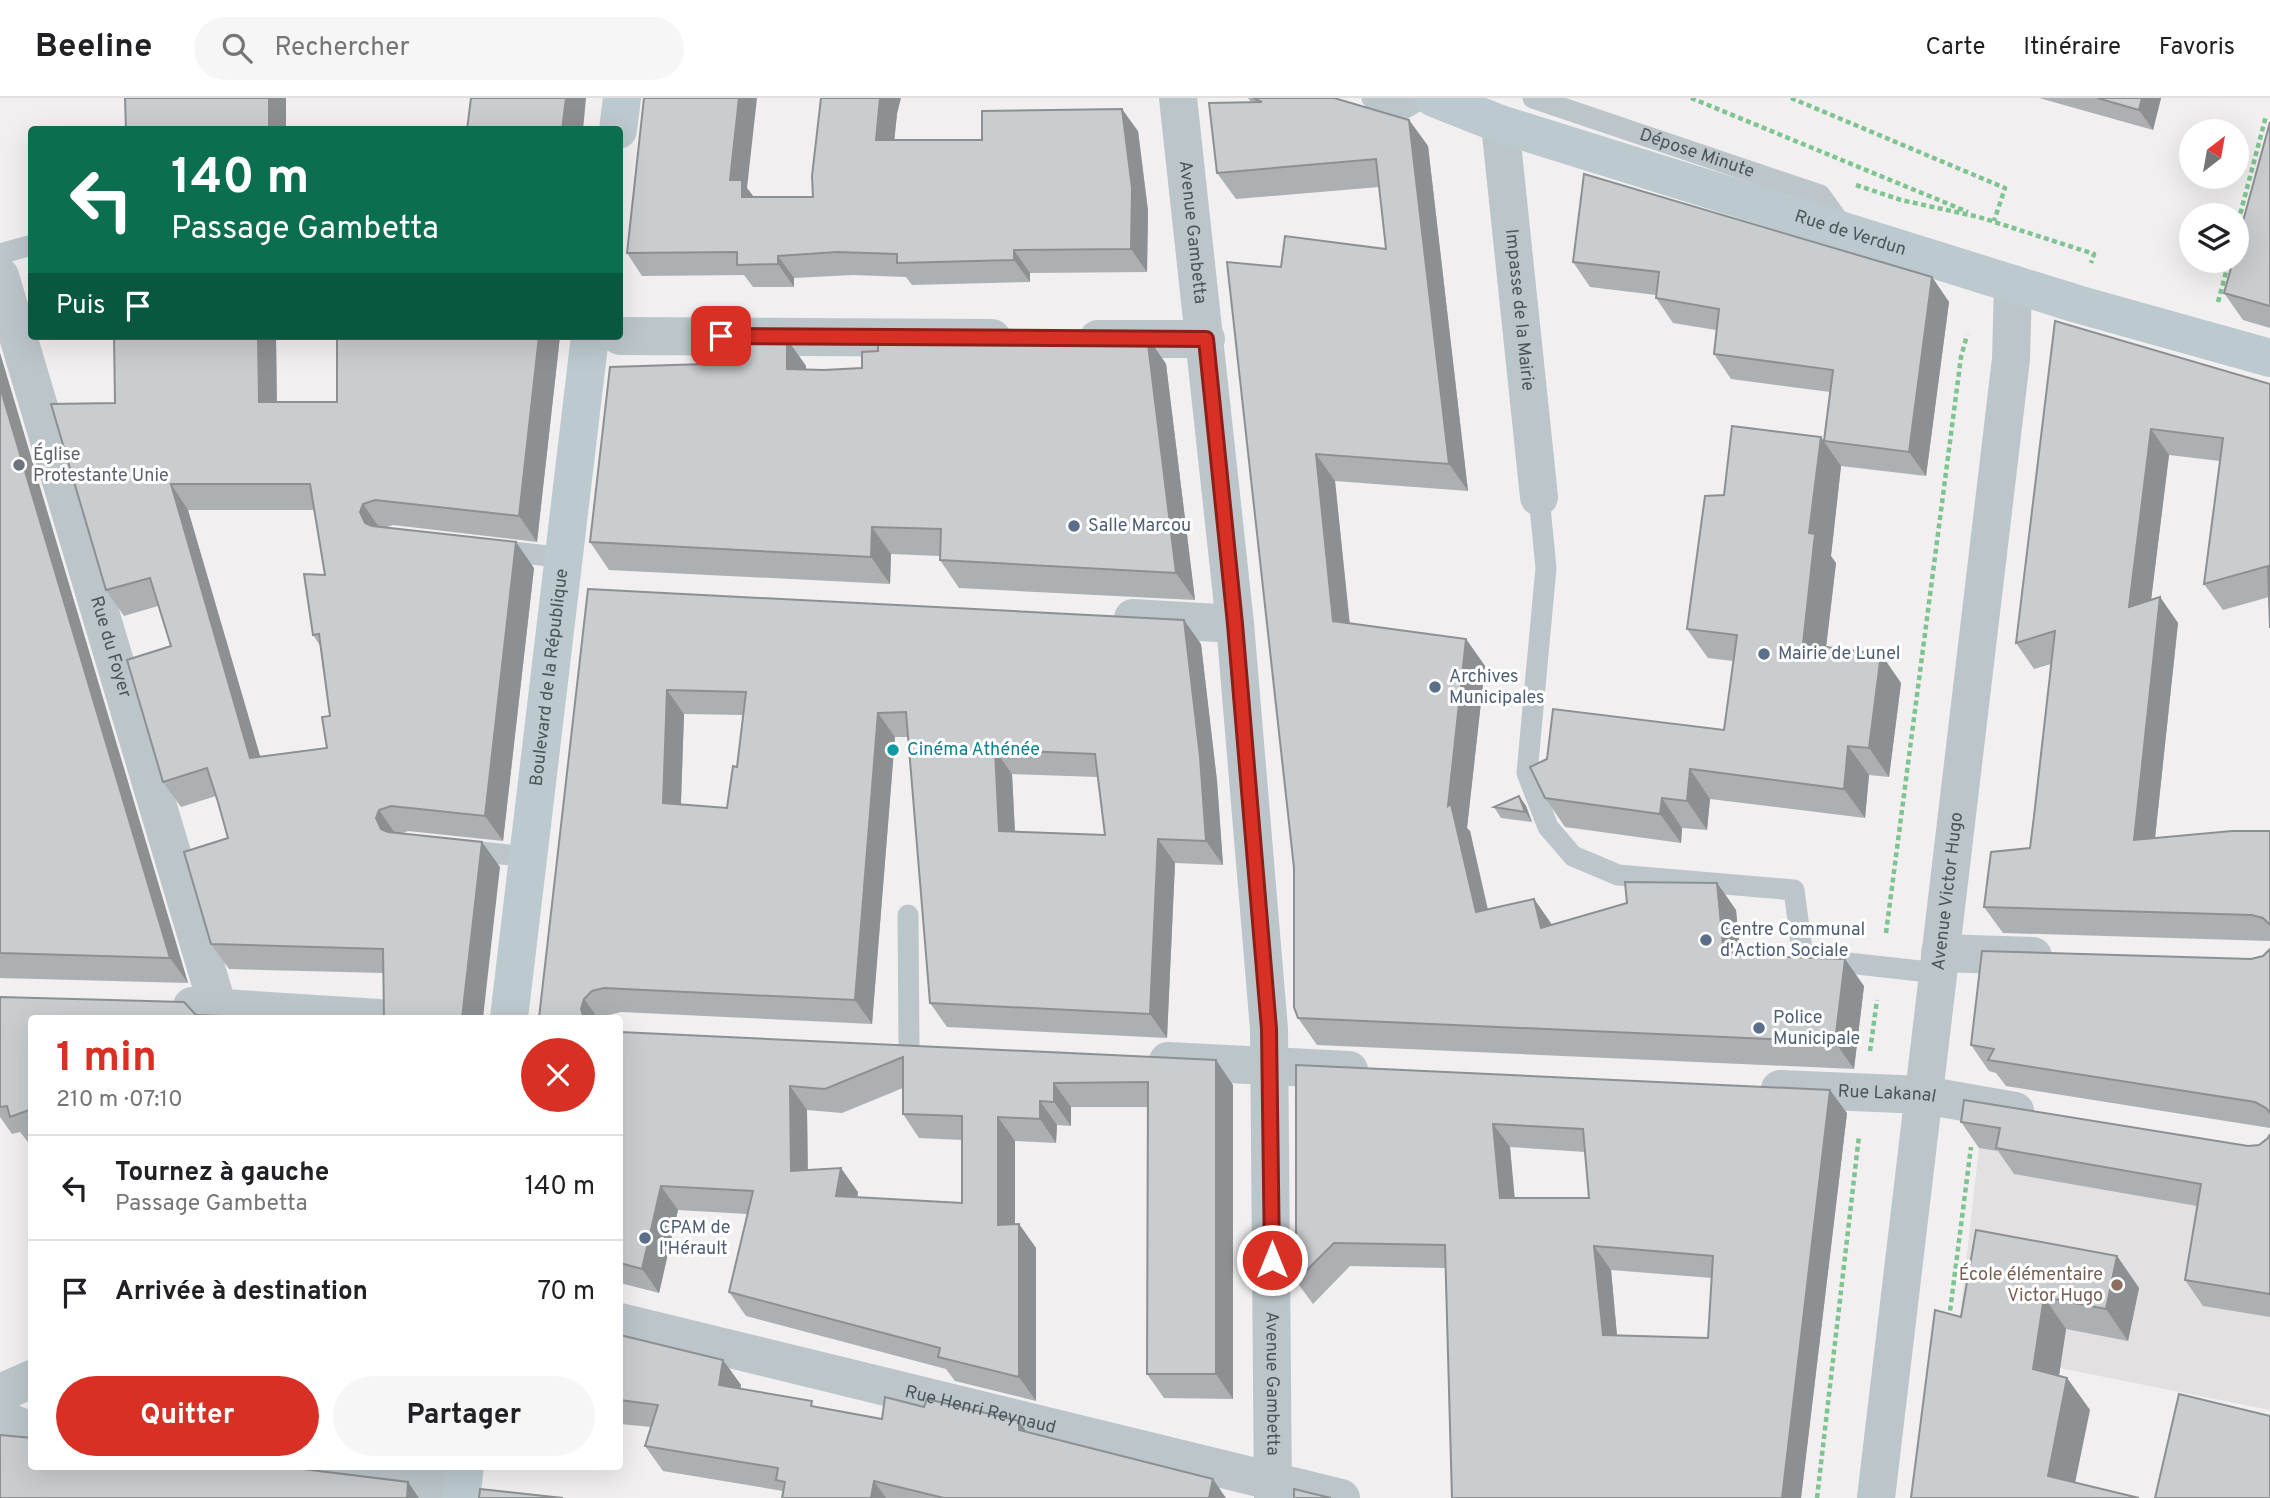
<!DOCTYPE html>
<html lang="fr">
<meta charset="utf-8">
<style>
body{margin:0;font-family:Overpass,sans-serif;background:#f6f6f6;color:#202124;height:100vh;display:flex;flex-direction:column;font-size:26px;white-space:nowrap}
*{box-sizing:border-box;margin:0}
p{font-size:23px;color:#757577}
.icon{flex:none;width:38px;height:38px;fill:none;stroke:currentColor;stroke-width:2;stroke-linecap:round;stroke-linejoin:round}
.map{position:relative;flex:1;overflow:hidden}
.panel{position:absolute;left:28px;top:917px;width:595px;height:455px;display:flex;flex-direction:column;background:#fff;border-radius:7px;box-shadow:0 7px 28px #0002}
.panel>*{flex:none}
.top-card{position:absolute;left:28px;top:28px;width:595px;height:214px;border-radius:7px;box-shadow:0 7px 28px #0002;background:#0b6e4f;color:#fff;overflow:hidden}
.needle{width:46px;rotate:31deg}
.fabs{position:absolute;left:2179px;top:21px;display:grid;gap:14px}
.fabs a{display:grid;place-items:center;width:70px;height:70px;border-radius:50%;background:#fff;box-shadow:0 7px 28px #0002;font-size:35px}
.pin{position:absolute;display:grid;place-items:center;width:60px;height:60px;color:#fff;margin:-30px;border-radius:14px;box-shadow:0 4px 10px #0006}
.me{position:absolute;width:77px;margin:-38px;rotate:0deg;stroke-linejoin:round;filter:drop-shadow(0 0 5px #0008)}
.turn{display:flex;align-items:center;gap:24px;height:147px;padding:0 28px;font-size:32px}
.turn .icon{width:91px;height:91px;stroke-width:2.5}
.turn b{display:block;font-size:49px;line-height:60px}
.then{display:flex;align-items:center;height:66px;padding:0 28px;background:#0003;gap:14px;font-size:26px}
.round{display:grid;place-items:center;flex:none;width:74px;height:74px;border-radius:37px;background:#f6f6f6}
.headline{display:flex;align-items:center;justify-content:space-between;height:119px;padding:0 28px}
h1{font-size:42px;font-weight:700;line-height:52px;color:#d93025}
.cta{display:flex;gap:14px;margin-top:auto;padding:14px 28px}
.cta a{flex:1;height:80px;border-radius:42px;background:#d93025;color:#fff;font-size:28px;font-weight:700;line-height:80px;text-align:center}
.cta a+a{background:#f6f6f6;color:#202124}
ul{padding:0;list-style:none}
li{display:flex;align-items:center;gap:21px;height:105px;padding:0 28px;border-top:2px solid #e0e0e0}
li div{flex:1}
li b{display:block;font-size:26px}
li em{font-style:normal}
header{display:flex;align-items:center;gap:42px;box-sizing:border-box;height:98px;padding:0 35px;background:#fff;border-bottom:2px solid #e0e0e0}
header strong{font-size:33px}
nav{display:flex;gap:38px;margin-inline-start:auto;font-size:24px}
.search{width:490px;height:63px;background:#f6f6f6;display:flex;align-items:center;gap:18px;box-sizing:border-box;padding:0 24px;border-radius:38px;color:#757577;font-size:26px}
.map>svg:first-child{display:block}
</style>
<header>
<strong>Beeline</strong>
<div class="search"><svg class="icon" aria-label="search" viewBox="0 0 24 24"><circle cx="10" cy="10" r="6"/><path d="M15 15l6 6"/></svg>Rechercher</div>
<nav><a>Carte</a><a>Itinéraire</a><a>Favoris</a></nav>
</header>
<div class="map">
<svg width="2270" height="1400" viewBox="0 0 2270 1400">
<rect width="100%" height="100%" fill="#f1efef"/>
<path fill="#e2e0e1" d="M1979,1050L2270,1069V1312L2060,1270L1957,1244Z"/>
<g fill="none" stroke-linecap="round" stroke-linejoin="round">
<path stroke="#7dc490" stroke-width="4.5" stroke-dasharray="5 3.5" stroke-linecap="butt" d="M1691,0L1968,114
M1791,0L2005,90L1994,123
M1856,87L1901,102L1979,119L2094,156L2091,165
M2236,132L2266,18
M2218,204L2229,163
M1886,835L1961,259L1967,237
M1870,953L1877,902
M1949,1221L1971,1049
M1817,1400L1859,1038"/>
<g stroke="#bcc6ca" stroke-width="21">
<path d="M1372,0L1402,12L1423,0"/>
<path id="s1" d="M1533,0L1820,97L1843,129"/>
<path d="M0,156L32,147"/>
<path d="M1539,399L1546,470L1527,675L1548,729L1573,758L1618,777L1794,792L1803,860L1938,875"/>
<path d="M497,452L565,460"/>
<path d="M461,752L529,759"/>
<path d="M908,817L909,950"/>
</g>
<g stroke="#bcc6ca" stroke-width="38">
<path id="s2" d="M1178,0L1235,526L1269,931L1273,1400"/>
<path id="s3" d="M1500,26L1539,399"/>
<path id="s4" d="M0,178L221,920"/>
<path d="M620,238L992,240"/>
<path d="M1098,241H1206"/>
<path d="M1133,520L1235,526"/>
<path d="M1940,855L2033,858"/>
<path d="M192,908L379,920"/>
<path d="M1168,963L1349,972"/>
<path id="s5" d="M1780,991L1924,997L2015,1013"/>
<path id="s6" d="M620,1224L1341,1400"/>
<path d="M0,1295L32,1281"/>
<path d="M0,1320L32,1334"/>
<path d="M264,1368L462,1392"/>
<path id="s7" d="M1876,1400L2011,261L2013,186"/>
</g>
<g stroke="#bcc9ce" stroke-width="38">
<path id="s8" d="M1434,0L1500,26L2077,206L2270,260"/>
<path d="M618,32L622,0"/>
<path id="s9" d="M509,920L590,238"/>
<path d="M461,1400L465,1368"/>
</g>
</g>
<path fill="#adb0b3" fill-rule="evenodd" d="M1248,0H1334L1409,22L1428,48L1468,393L1335,383L1350,526L1466,541L1485,568L1467,730L1470,733L1488,811L1534,801L1552,827L1717,785L1736,812L1740,858L1864,888L1854,971L1317,947L1298,920L1281,169L1386,151L1379,89L1236,101L1217,75L1251,4Z
M2039,0H2161L2153,32Z
M897,16L894,42H982L1138,33L1148,113L1147,174L1030,175V184L912,187L906,179L853,177L794,180V189H753L744,177L642,178L627,155L747,90L754,99H813Z
M2270,24V230L2243,222L2224,195Z
M1573,164L1932,179L1949,204L1926,378L1841,368L1831,458L1836,465L1826,549L1881,556L1901,585L1889,679L1869,677L1865,720L1710,701L1707,732L1682,730L1681,745L1565,729L1545,700L1724,632L1733,563L1708,560L1687,531L1724,397L1821,339L1824,343L1830,294L1731,281L1714,256L1716,232L1673,225L1656,200V197L1590,189Z
M2055,223L2270,286L2269,499L2223,512L2204,486L2220,363L2169,357L2151,502L2160,499L2178,525L2155,740L2270,733V843L2003,835L1984,809L2030,750L2051,566L2034,571L2016,545Z
M276,238L277,304H337L560,238L537,444L393,427L387,429L534,470L503,743L408,733L403,735L500,769L384,875L229,871L211,846L228,740L216,698L181,709L163,684L171,548L158,508L124,518L106,492L115,305ZM188,412H314L325,477L313,537L321,549L330,618L327,650L260,659Z
M1147,238L1166,266L1195,502L959,490L940,462V458L891,456L890,486L609,472L590,444L705,266L787,241L806,268V271L824,272L862,270Z
M0,255L188,885L0,880Z
M588,491L1201,546L1217,683L1223,767L1175,765L1167,940L947,929L930,905L908,639H895L872,926L621,914L609,917L606,920H539ZM684,616L743,617L737,669L727,710L681,707ZM1012,676L1098,679L1105,737L1015,734Z
M1519,698L1526,708L1532,724L1501,720L1494,709Z
M2270,851V1030L2006,988L1996,975L1989,973L1971,947L2263,858Z
M0,899L32,920V1043L28,1044L20,1034L12,1036L0,1019Z
M620,934L1233,987V1301L1164,1300L1147,1276L1148,1009H1071V1028L1057,1027L1056,1045L1015,1043V1126H1019L1036,1150V1303L955,1283L946,1271L746,1218L729,1194L747,1116L678,1112L659,1195L620,1185ZM903,990V1016L919,1040L962,1042V1105L857,1100L858,1094L808,1072L807,1012L842,1015Z
M1296,967L1847,1015L1801,1400H1452L1445,1170L1350,1168L1313,1206L1296,1183ZM1510,1049L1585,1054L1589,1100H1514ZM1611,1172L1712,1180L1708,1240L1617,1237Z
M1961,1024L2248,1048L2259,1047L2268,1040L2270,1036V1219L2203,1208L2185,1182L2197,1108L2014,1076L1998,1053L1979,1050Z
M2117,1158L2139,1190L2128,1243L2066,1231L2059,1278L2067,1280L2090,1312L1911,1400L1961,1219Z
M620,1237L723,1262L741,1287L740,1291L816,1309L882,1321L924,1309L1019,1323L1027,1334L1226,1400H782L783,1393L663,1373L645,1348L651,1329L620,1326Z"/>
<path fill="#8d9092" d="M269,0H286V32H269Z
M566,0H586L583,32H562Z
M739,0H757L747,90L758,105V122L730,82Z
M880,0H901L897,16L892,65L876,42Z
M2142,0H2161L2153,32L2139,12Z
M1122,11L1138,33L1148,113L1147,174L1131,151Z
M1409,22L1428,48L1468,393L1449,366Z
M1014,152L1030,175V184L1014,162Z
M778,158L794,180V189L778,166Z
M1932,179L1949,204L1926,378L1909,354Z
M258,238H276L277,330L259,304Z
M539,238H560L537,444L519,418Z
M1147,238L1166,266L1195,502L1176,475Z
M787,241L806,268V298L787,271Z
M0,255L188,885L170,860L0,289Z
M2151,331L2169,357L2147,535L2129,509Z
M1821,339L1841,368L1831,458L1836,465L1823,575L1803,546L1809,435Z
M1316,356L1335,383L1352,550L1333,523Z
M171,386L188,412L268,685L250,660Z
M363,406L381,432L365,425L360,414Z
M872,429L891,456L890,486L871,459Z
M516,444L534,470L503,743L485,718Z
M2160,499L2178,525L2152,768L2134,742Z
M1184,522L1201,546L1217,683L1223,767L1206,743Z
M1466,541L1485,568L1467,730L1470,733L1494,841L1476,814L1448,708Z
M1881,556L1901,585L1889,679L1869,650Z
M667,592L684,616L680,729L663,705Z
M878,615L895,639L872,926L855,902Z
M1848,648L1869,677L1865,720L1844,691Z
M995,652L1012,676L1016,757L999,733Z
M1690,671L1710,701L1707,732L1687,703Z
M1519,698L1526,708L1532,724L1525,714Z
M1662,700L1682,730L1681,745L1660,716Z
M379,712L397,738L381,731L376,720Z
M1158,741L1175,765L1167,940L1150,916Z
M482,744L500,769L483,920H462Z
M1717,785L1736,812L1743,884L1724,857Z
M1534,801L1553,828L1541,830Z
M1845,861L1864,888L1854,971L1835,944Z
M584,901L598,920H584L581,911Z
M1216,962L1233,987V1301L1216,1276Z
M1054,985L1071,1009V1028L1054,1004Z
M790,988L807,1012L808,1098L791,1073Z
M1830,992L1847,1015L1801,1400H1782Z
M1040,1003L1057,1027L1056,1045L1040,1021Z
M998,1019L1015,1043V1151L998,1127Z
M1493,1026L1510,1049L1517,1124L1500,1100Z
M841,1070L858,1094L853,1123L836,1098Z
M661,1088L678,1112L659,1195L642,1171Z
M1019,1126L1036,1150V1303L1019,1279Z
M1594,1148L1611,1172L1619,1260L1603,1237Z
M2117,1158L2139,1190L2128,1243L2106,1211Z
M2044,1199L2066,1231L2055,1304L2033,1271Z
M723,1262L741,1287L736,1312L719,1287Z
M2067,1280L2090,1312L2072,1400L2048,1378Z
M1019,1323L1036,1348L1019,1332Z
M1213,1381L1226,1400H1209Z
M874,1383L886,1400H871Z
M408,1384L419,1400H407Z"/>
<path fill="#c9cdd0" stroke="#8d9092" stroke-width="2" fill-rule="evenodd" d="M125,0H269V32H126Z
M471,0H566L562,32H467Z
M644,0H739L730,82H742V99H813L812,78L821,0H880L876,42H982V13L1122,11L1132,90L1131,151L1014,152V162L897,165V156L837,154L778,158V166L737,167V154L627,155Z
M1253,0H1334L1409,22L1449,366L1316,356L1333,523L1466,541L1448,708L1451,706L1476,814L1534,801L1541,830L1627,805L1625,784L1717,785L1724,857L1845,861L1835,944L1298,920L1294,909V770L1227,164L1281,169L1285,138L1386,151L1376,61L1217,75L1209,5L1262,4Z
M2097,0H2142L2139,12Z
M2270,24V208L2224,195L2233,163H2236V149Z
M1584,76L1932,179L1909,354L1824,343L1833,272L1714,256L1719,211L1656,200L1659,174L1573,164Z
M2055,223L2270,286V530L2268,468L2204,486L2223,340L2151,331L2129,509L2160,499L2134,742L2232,733H2270V827L2263,820L2252,817L1984,809L1991,754L2030,750L2034,718L2055,533L2016,545Z
M114,238H258L259,304H337V238H539L519,418L375,402L363,406L360,414L365,425L372,428L516,444L485,718L391,708L379,712L376,720L381,731L388,734L482,744L462,920H384L383,851L211,846L184,754L228,740L218,704L207,670L163,684L127,562L171,548L150,480L106,492L51,306L115,305ZM171,386H310L325,477L304,476L313,537L319,536L330,618L322,619L327,650L250,660Z
M1147,238L1176,475L940,462L941,431L872,429L871,459L590,444L610,269L705,266V241H787V271L824,272L862,270V254L878,253V240Z
M0,289L170,860L0,855Z
M1732,328L1821,339L1809,435L1815,436L1803,546L1881,556L1869,650L1848,648L1844,691L1690,671L1687,703L1662,700L1660,716L1545,700L1530,669L1547,661L1553,611L1724,632L1737,537L1687,531L1705,398L1724,397Z
M588,491L1184,522L1200,659L1206,743L1158,741L1150,916L930,905L906,614L878,615L855,902L604,890L592,893L584,901L581,911L584,920H539ZM667,592L746,594L737,669L733,668L727,710L663,705ZM995,652L1095,656L1105,737L999,733Z
M1519,698L1525,714L1494,709Z
M2270,851V1015L2266,1010L2255,1004L1988,962L1994,951L1971,947L1982,853L2251,861L2263,858Z
M0,899L184,904L196,917L278,920H32V1011L10,1019L7,1008L0,1009Z
M620,934L1216,962V1276H1147L1148,984L1054,985V1004L1040,1003V1021L998,1019V1127L1019,1126V1279L938,1259L940,1250L729,1194L753,1093L661,1088L642,1171L620,1165ZM903,959V1016L962,1018V1105L836,1098L841,1070L791,1073L790,988L825,991Z
M1296,967L1830,992L1782,1400H1452L1445,1147L1334,1145L1296,1183ZM1493,1026L1583,1031L1589,1100H1500ZM1594,1148L1713,1158L1708,1240L1603,1237Z
M1964,1002L2248,1048L2259,1047L2268,1040L2270,1036V1196L2185,1182L2201,1086L1996,1050L2000,1030L1961,1024Z
M1976,1132L2117,1158L2106,1211L2044,1199L2033,1271L2067,1280L2048,1378L2139,1400H1911L1935,1212L1961,1219Z
M620,1237L723,1262L719,1287L812,1303L811,1308L882,1321L885,1299L924,1309L927,1301L1019,1323V1332L1213,1381L1209,1400H944L874,1383L871,1400H782L785,1384L776,1382L778,1370L645,1348L658,1307L620,1302Z
M2179,1296L2270,1318V1400H2155Z
M0,1337L32,1340V1368H278L408,1384L407,1400H0Z
M480,1391L563,1400H479Z
M1294,1391L1331,1400H1294Z"/>
<g fill="none" stroke-linecap="round" stroke-linejoin="round">
<g stroke="#8d1f18" stroke-width="18">
<path id="route" d="M721,238L1206,241L1235,526L1269,931L1272,1162"/>
</g>
<use href="#route" stroke="#d93025" stroke-width="12"/>
</g>
<circle fill="#6b7280" stroke="#fff" stroke-width="2.5" cx="19" cy="367" r="7"/>
<g fill="#5c6f8a" stroke="#fff" stroke-width="2.5">
<circle cx="1074" cy="428" r="7"/>
<circle cx="1764" cy="556" r="7"/>
<circle cx="1435" cy="589" r="7"/>
<circle cx="1706" cy="842" r="7"/>
<circle cx="1759" cy="930" r="7"/>
<circle cx="645" cy="1140" r="7"/>
</g>
<circle fill="#0f9aa8" stroke="#fff" stroke-width="2.5" cx="893" cy="652" r="7"/>
<circle fill="#8d6e63" stroke="#fff" stroke-width="2.5" cx="2117" cy="1187" r="7"/>
<g text-anchor="middle" dominant-baseline="central" stroke-width="6" stroke-linejoin="round" paint-order="stroke">
<g font-size="18" fill="#49565a" stroke="#fff">
<text stroke="none"><textPath href="#s1" startOffset="173">Dépose Minute</textPath></text>
<text stroke="none"><textPath href="#s2" startOffset="135">Avenue Gambetta</textPath></text>
<text stroke="none"><textPath href="#s8" startOffset="438">Rue de Verdun</textPath></text>
<text stroke="none"><textPath href="#s3" startOffset="187">Impasse de la Mairie</textPath></text>
<text stroke="none"><textPath href="#s4" startOffset="387">Rue du Foyer</textPath></text>
<text stroke="none"><textPath href="#s9" startOffset="343">Boulevard de la République</textPath></text>
<text stroke="none"><textPath href="#s7" startOffset="611">Avenue Victor Hugo</textPath></text>
<text stroke="none"><textPath href="#s5" startOffset="107">Rue Lakanal</textPath></text>
<text stroke="none"><textPath href="#s2" startOffset="1290">Avenue Gambetta</textPath></text>
<text stroke="none"><textPath href="#s6" startOffset="371">Rue Henri Reynaud</textPath></text>
</g>
<g font-size="18" fill="#5b616d" stroke="#fff" text-anchor="start">
<text x="33" y="357">Église<tspan x="33" dy="21">Protestante Unie</tspan></text>
</g>
<g font-size="18" fill="#4e5e75" stroke="#fff" text-anchor="start">
<text x="1088" y="428">Salle Marcou</text>
<text x="1778" y="556">Mairie de Lunel</text>
<text x="1449" y="579">Archives<tspan x="1449" dy="21">Municipales</tspan></text>
<text x="1720" y="832">Centre Communal<tspan x="1720" dy="21">d'Action Sociale</tspan></text>
<text x="1773" y="920">Police<tspan x="1773" dy="21">Municipale</tspan></text>
<text x="659" y="1130">CPAM de<tspan x="659" dy="21">l'Hérault</tspan></text>
</g>
<g font-size="18" fill="#0d838f" stroke="#fff" text-anchor="start">
<text x="907" y="652">Cinéma Athénée</text>
</g>
<g font-size="18" fill="#785e54" stroke="#fff" text-anchor="end">
<text x="2103" y="1177">École élémentaire<tspan x="2103" dy="21">Victor Hugo</tspan></text>
</g>
</g>
</svg>
<div class="fabs">
<a><svg class="needle" viewBox="-14 -14 28 28"><path d="M0-13l5 13h-10z" fill="#e53935"/><path d="M0 13l5-13h-10z" fill="#757577"/></svg></a>
<a><svg class="icon" aria-label="layers" viewBox="0 0 24 24"><path d="M12 4l9 5-9 5-9-5zM3 14l9 5 9-5"/></svg></a>
</div>
<div class="pin" style="left:721px;top:238px;background:#d93025"><svg class="icon" aria-label="arrive" viewBox="0 0 24 24"><path d="M6 21V4h12l-3 4 3 4H6"/></svg></div>
<svg class="me" style="left:1272px;top:1162px" viewBox="-20 -20 40 40"><circle r="17" fill="#d93025" stroke="#fff" stroke-width="3"/><path d="M0-11L8 9 0 5-8 9z" fill="#fff"/></svg>
<div class="top-card">
<div class="turn"><svg class="icon" aria-label="left" viewBox="0 0 24 24"><path d="M17 20v-9H6M10 6l-5 5 5 5"/></svg><div><b>140 m</b>Passage Gambetta</div></div>
<div class="then">Puis<svg class="icon" aria-label="arrive" viewBox="0 0 24 24"><path d="M6 21V4h12l-3 4 3 4H6"/></svg></div>
</div>
<section class="panel">
<div class="headline"><div><h1>1 min</h1><p>210 m · 07:10</p></div><a class="round" style="background:#d93025;color:#fff"><svg class="icon" aria-label="close" viewBox="0 0 24 24"><path d="M6 6l12 12M18 6L6 18"/></svg></a></div>
<ul>
<li><svg class="icon" aria-label="left" viewBox="0 0 24 24"><path d="M17 20v-9H6M10 6l-5 5 5 5"/></svg><div><b>Tournez à gauche</b><p>Passage Gambetta</p></div><em>140 m</em></li>
<li><svg class="icon" aria-label="arrive" viewBox="0 0 24 24"><path d="M6 21V4h12l-3 4 3 4H6"/></svg><div><b>Arrivée à destination</b></div><em>70 m</em></li>
</ul>
<div class="cta"><a>Quitter</a><a>Partager</a></div>
</section>
</div>
